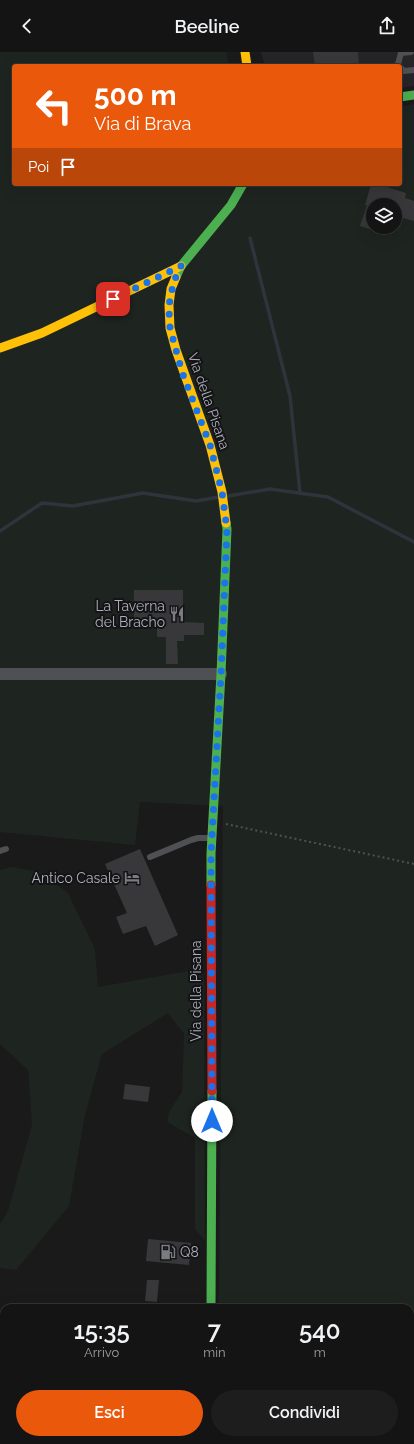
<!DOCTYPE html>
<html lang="it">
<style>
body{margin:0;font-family:Raleway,sans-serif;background:#1d1d1d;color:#f1f3f6;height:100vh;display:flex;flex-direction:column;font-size:15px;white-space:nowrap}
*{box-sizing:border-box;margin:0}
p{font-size:13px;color:#9d9ea0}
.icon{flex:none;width:22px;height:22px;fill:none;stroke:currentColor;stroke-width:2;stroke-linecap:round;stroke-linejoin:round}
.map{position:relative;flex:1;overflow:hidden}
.drawer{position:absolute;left:0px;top:1252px;width:414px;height:140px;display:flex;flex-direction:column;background:#141414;border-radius:12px 12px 0 0;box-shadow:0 4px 16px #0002,0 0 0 1px #333334}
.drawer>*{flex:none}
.banner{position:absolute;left:12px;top:12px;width:390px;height:122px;border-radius:4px;box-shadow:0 4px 16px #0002,0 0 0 1px #333334;background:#ea580c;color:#fff;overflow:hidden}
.tools{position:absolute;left:366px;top:146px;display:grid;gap:8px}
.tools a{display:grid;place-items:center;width:36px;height:36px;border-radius:50%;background:#141414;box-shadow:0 4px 16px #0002,0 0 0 1px #333334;font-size:20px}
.pin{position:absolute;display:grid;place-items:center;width:34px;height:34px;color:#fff;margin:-17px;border-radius:8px;box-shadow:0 2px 6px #0006}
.me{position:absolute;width:44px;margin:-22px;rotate:0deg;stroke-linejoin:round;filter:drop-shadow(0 0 3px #0008)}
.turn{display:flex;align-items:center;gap:14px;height:84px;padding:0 16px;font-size:18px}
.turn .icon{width:52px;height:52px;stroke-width:2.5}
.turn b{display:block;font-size:28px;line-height:34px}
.then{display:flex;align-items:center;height:38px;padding:0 16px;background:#0003;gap:8px;font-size:15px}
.eta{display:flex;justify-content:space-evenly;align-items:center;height:68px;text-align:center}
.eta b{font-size:24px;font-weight:600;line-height:28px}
.button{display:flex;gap:8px;margin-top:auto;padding:8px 16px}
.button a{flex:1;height:46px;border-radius:24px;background:#ea580c;color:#fff;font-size:16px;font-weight:600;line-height:46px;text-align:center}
.button a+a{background:#1d1d1d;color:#f1f3f6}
header{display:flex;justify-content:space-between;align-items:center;height:52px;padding:0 16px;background:#141414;font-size:18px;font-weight:600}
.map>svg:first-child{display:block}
</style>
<header><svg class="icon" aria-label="back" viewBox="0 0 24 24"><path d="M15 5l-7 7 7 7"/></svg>Beeline<svg class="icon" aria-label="share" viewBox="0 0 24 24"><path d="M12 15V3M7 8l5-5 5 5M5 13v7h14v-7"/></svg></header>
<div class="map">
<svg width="414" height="1392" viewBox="0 0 414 1392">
<rect width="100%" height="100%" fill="#1a1a1a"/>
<path fill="#252427" d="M261,0H414V34L400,36V14H265Z"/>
<path fill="#1e2420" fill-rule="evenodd" d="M0,0H227L228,14H14V132H400V55L414,52V1392H125L144,1388H410V1256H217L219,1243L223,754L140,750L135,793L0,780ZM373,153H395V175H373Z
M11,815L40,820L68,841L95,897L98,935L194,918L204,927L205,1189L195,1177V1086L167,1070L169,1060L182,1040L184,982L168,961L102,1002L85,1063L69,1154L16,1218L0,1216V1172L8,1159L32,1073L28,1018L0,992V818Z"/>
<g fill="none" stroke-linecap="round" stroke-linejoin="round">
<path stroke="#2e343c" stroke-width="3.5" d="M250,186L290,344L300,441
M228,444L270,437L328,445L414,490
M0,479L42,451L73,454L143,441L196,449L219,445"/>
</g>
<path fill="#38383a" d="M313,0H358L359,14H315Z
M371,132H377L406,141L405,146L414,149V169L395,164V153H373V178L360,174L367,153H365Z
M134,538H183V570L204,571V583H184V589H177L178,612H166V585H157V567H134Z
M140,797L178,883L155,894L146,874L123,882L116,865L127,861L105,812Z
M125,1032L150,1035L148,1050L123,1047Z
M148,1187L191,1191L189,1213L146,1209Z
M147,1228H159L157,1250L145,1249Z"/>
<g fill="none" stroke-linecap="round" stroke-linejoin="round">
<path stroke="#505154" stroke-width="2" stroke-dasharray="2 3" stroke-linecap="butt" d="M226,772L414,812"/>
<path stroke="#4f5053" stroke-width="6" d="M399,14L398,12L401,1L411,0
M400,15L404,19L414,18
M0,799L6,797
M150,805L191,788L198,786H211"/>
<path stroke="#4f5053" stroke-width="12" d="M0,622H221"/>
<path stroke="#4caf50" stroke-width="9" d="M400,45L414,43
M176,225L181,214L231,153L243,132
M211,833V802L221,622L227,477L226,471
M211,1256L212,1039
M96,1392L124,1388"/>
<path stroke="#ffc107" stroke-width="9" d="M245,0L247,14
M176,225L171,237L169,253L170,276L176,298L210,393L222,440L226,471
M0,296L42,281L181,214"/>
<path stroke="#c62828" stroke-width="9" d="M211,833L212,1039"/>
</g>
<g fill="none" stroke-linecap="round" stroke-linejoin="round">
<path stroke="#1a73e8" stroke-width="7" stroke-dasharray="0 12.6" d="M113,247L181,214L175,227L170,245L169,259L170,276L182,320L210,393L222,440L227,478L221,622L211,802L212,1069"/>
</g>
<defs>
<g id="restaurant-bare" transform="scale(1.2)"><path d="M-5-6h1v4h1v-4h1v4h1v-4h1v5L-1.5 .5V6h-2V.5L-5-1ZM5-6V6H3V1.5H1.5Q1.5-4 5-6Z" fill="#7a7c82" stroke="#141416" stroke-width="2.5" paint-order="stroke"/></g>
<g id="hotel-bare" transform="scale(1.2)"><path d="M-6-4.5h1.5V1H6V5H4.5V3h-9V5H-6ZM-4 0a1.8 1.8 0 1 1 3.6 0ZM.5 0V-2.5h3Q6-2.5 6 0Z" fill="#7a7c82" stroke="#141416" stroke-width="2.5" paint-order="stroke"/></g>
<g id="fuel-bare" transform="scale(1.2)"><path d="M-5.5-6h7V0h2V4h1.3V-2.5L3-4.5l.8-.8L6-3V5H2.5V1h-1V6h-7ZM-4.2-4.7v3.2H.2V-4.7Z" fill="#7a7c82" stroke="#141416" stroke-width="2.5" paint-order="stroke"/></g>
</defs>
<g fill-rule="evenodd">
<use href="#restaurant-bare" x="177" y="562"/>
<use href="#hotel-bare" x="132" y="826"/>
<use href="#fuel-bare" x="168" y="1200"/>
</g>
<g text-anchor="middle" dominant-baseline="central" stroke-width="4" stroke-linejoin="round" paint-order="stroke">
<g font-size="14" fill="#adb0ba" stroke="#141416">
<text transform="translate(209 349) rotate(71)">Via della Pisana</text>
<text transform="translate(196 939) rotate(-90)">Via della Pisana</text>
</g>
<g font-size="14" fill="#adb0ba" stroke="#141416" text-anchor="end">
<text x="165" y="554">La Taverna<tspan x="165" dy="16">del Bracho</tspan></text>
<text x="120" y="826">Antico Casale</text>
<text x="180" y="1200" text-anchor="start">Q8</text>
</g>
</g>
</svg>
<div class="tools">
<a><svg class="icon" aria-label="layers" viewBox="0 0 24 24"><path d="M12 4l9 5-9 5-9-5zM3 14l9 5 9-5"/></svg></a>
</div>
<div class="pin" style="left:113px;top:247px;background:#d93025"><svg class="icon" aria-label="arrive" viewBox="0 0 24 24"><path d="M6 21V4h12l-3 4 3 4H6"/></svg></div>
<svg class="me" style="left:212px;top:1069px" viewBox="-20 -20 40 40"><circle r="19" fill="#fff"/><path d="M0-13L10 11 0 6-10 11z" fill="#1a73e8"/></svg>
<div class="banner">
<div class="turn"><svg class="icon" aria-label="left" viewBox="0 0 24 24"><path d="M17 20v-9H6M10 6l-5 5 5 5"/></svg><div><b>500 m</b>Via di Brava</div></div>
<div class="then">Poi<svg class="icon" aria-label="arrive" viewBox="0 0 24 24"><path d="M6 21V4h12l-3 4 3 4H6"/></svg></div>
</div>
<section class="drawer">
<div class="eta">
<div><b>15:35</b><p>Arrivo</p></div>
<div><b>7</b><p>min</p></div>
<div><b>540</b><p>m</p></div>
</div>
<div class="button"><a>Esci</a><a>Condividi</a></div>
</section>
</div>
